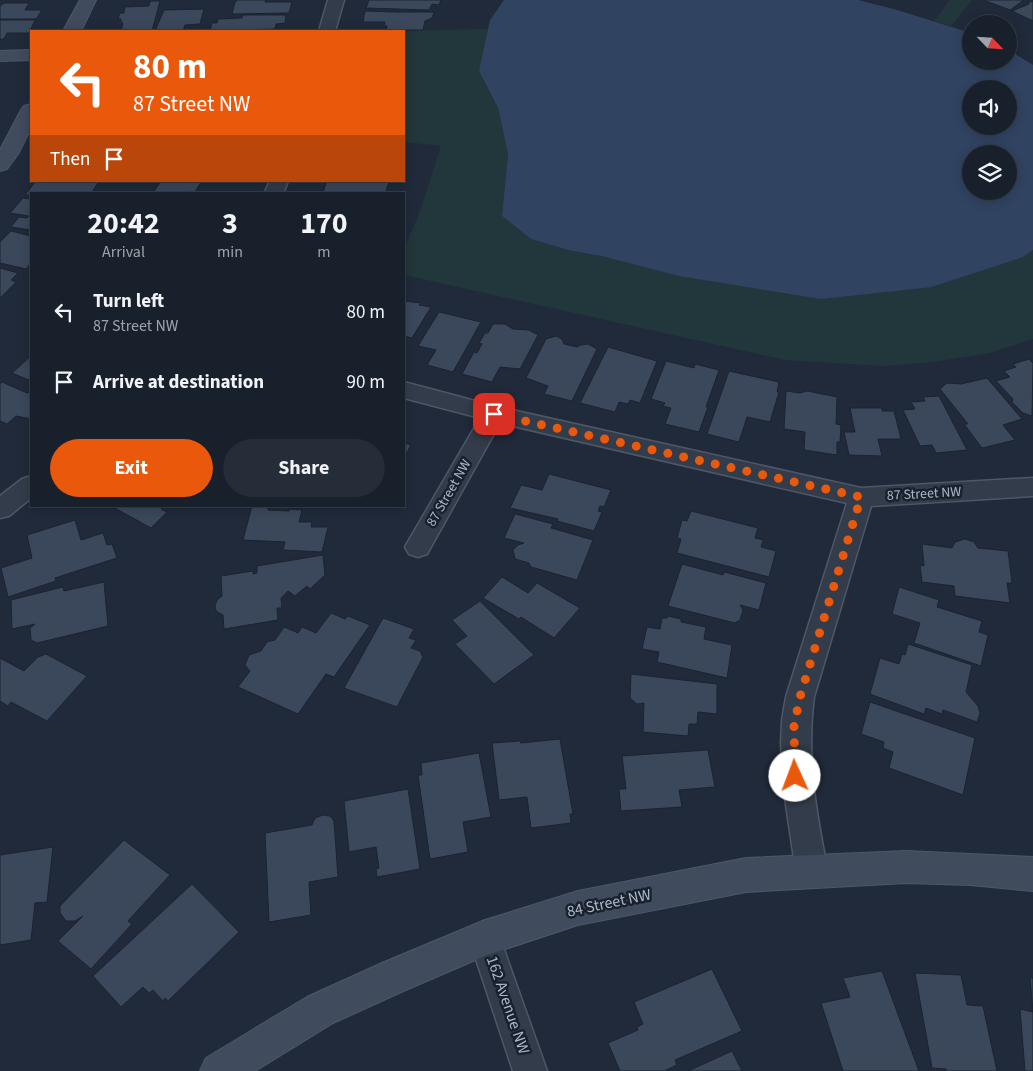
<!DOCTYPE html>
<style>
body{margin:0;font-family:"Source Sans 3",sans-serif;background:#252d38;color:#f1f3f6;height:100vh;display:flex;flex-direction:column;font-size:19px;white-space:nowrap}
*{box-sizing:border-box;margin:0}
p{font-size:16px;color:#9fa3a9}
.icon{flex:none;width:28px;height:28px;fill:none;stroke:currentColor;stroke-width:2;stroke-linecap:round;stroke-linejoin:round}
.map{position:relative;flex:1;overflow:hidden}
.panel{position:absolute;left:30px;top:192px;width:375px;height:315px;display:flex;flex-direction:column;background:#18202c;border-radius:0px;box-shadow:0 2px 12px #0003,0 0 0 1px #363e48}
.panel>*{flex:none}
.hud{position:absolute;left:30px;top:30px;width:375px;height:152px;border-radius:0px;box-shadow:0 2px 12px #0003,0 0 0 1px #363e48;background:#ea580c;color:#fff;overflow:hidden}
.needle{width:32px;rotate:115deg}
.tools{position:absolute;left:962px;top:15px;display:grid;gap:10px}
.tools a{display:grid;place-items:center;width:55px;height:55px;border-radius:50%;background:#18202c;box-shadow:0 2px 12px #0003,0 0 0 1px #363e48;font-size:25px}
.pin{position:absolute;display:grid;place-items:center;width:42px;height:42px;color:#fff;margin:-21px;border-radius:10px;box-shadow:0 2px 8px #0006}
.me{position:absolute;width:55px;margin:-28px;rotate:358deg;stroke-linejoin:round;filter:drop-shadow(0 0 4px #0008)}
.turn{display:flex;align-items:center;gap:18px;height:105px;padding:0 20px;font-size:22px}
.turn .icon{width:65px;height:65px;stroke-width:2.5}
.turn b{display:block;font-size:35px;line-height:42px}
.then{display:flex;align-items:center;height:48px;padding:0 20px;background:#0003;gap:10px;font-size:19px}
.eta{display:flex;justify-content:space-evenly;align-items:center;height:85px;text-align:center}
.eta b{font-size:30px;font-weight:700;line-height:35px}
.action{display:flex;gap:10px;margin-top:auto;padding:10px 20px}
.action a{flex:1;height:58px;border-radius:30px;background:#ea580c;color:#fff;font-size:20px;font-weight:700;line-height:58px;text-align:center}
.action a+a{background:#252d38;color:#f1f3f6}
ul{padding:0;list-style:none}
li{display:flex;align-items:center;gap:15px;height:70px;padding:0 20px}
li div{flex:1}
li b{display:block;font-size:19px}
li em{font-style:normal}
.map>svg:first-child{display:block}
</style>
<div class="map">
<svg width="1033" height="1071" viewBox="0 0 1033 1071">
<rect width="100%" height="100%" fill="#202a3a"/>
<path fill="#22373b" d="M950,0H972L951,26L934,21Z
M489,29L479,71L498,108L508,154L502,216L531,239L568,250L606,257L932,287L1023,257L1033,250V339L990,353L933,362L883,366L785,360L404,275V249L420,211L441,146L404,142V31H378Z"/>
<path fill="#304361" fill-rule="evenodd" d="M504,0H858L897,10L971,33V61H1009V50L1033,65V250L1023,257L932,287L821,299L679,276L606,257L568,250L531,239L502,216L508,154L498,108L479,71L490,20ZM971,89H1009V126H971ZM971,154H1009V191H971Z"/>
<path fill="#3b485b" stroke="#1b2331" d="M238,0H266L265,2H292L289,13L232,14L235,2Z
M369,0H441L439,5L432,4L429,10L366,8Z
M983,0H1024L1010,10Z
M150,1H160L152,31H121L123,23L121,22V19H118L120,13H124L125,7L149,6Z
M1033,1V21L1012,11L1029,4L1027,3Z
M4,3H29L25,10H42L36,19H0V6Z
M204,9L200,24L185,25L183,31H155L164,10Z
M365,11L395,12H434L432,18L425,21L423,30H405L404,32L386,31L387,26H384L385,22H363Z
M243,15H286L285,23L276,24L275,29L210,31L212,23H217L218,19L242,18Z
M0,20H35L29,33H7L4,39H0Z
M36,181L59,182L99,181L91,194L25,195Z
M161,181H189L201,182L195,192L191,191L190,194H143L153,193Z
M327,181H383L389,182L385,194H339L323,192Z
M23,198L31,199V230L11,227L19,217L27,218L29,216L10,213Z
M11,231L31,236V263L26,269L0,263V242Z
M0,268L18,273L11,280L16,282L0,298Z
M404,301L421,303L419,305L431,307L412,338L404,336Z
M439,312L481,322L453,372L427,365L436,350L418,346Z
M493,324H505L513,329L529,330L538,335L520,369L500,367L492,382L462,374L474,352L477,353L482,344L479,343L485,333H488Z
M556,336L562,339L564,344L577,347L581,345L588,344L597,349L572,401L544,394L548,386L526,378L546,339Z
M608,347L657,361L640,403L630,400L628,404L619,402L615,412L580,403Z
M31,356V381L12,373Z
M1029,359L1033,363L1032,416L1023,413L1012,402L1013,399L996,381L1010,377L1004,371L1016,367L1013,364Z
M666,361L694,368L695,364L719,370L706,407H708L699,432L665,424L671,408L663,406L665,403L651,399Z
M729,371L779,382L777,392H779L770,422L747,417L739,442L707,434Z
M987,378L1022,419L1003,425L1015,440L982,448L964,424H968L940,389L947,383L961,384Z
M2,382L27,393L31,392V419L16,416L7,424L0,421V384Z
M786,391L800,393L807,391L837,397L836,424L841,425L840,442H837V455L804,450L805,432L784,429Z
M939,396L967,450L936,453L932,445L920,446L903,410L915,409L911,402L925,401L923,397Z
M850,408H882V411H894L901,439H878L882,456L849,455L844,432H855Z
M404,443L411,445L404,458Z
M549,474L611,490L604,507L600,506L598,511L602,512L594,531L557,521L558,519L510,508L521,485L542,490Z
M111,506H164L161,509L167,512L151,528Z
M252,506L268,507V510L289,511L290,509L302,510L299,522H312L311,527H328L322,552L283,550L285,542L243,540Z
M691,511L758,528L755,538L763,540L761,547L776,551L769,577L677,553L681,539L677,538L682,520L687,521Z
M515,514L553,524L551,528L593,540L577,580L531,567L529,563L515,559L513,550L518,545L524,543L504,538Z
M75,520L81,540L103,533L107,545L112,544L117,558L55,578L56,581L8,597L1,568L32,558L27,535Z
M965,539L974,542L978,548L1008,551L1012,583H1007L1010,603L955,596L954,586L922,582L920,565L924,566L922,544L952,548L955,542Z
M323,555L325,575L310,589L307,586L295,596L288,591L281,598L282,608H277L278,620L224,629L223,615L216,611L215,606L217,600L222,596L221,576L253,571V574L257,573V566Z
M682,564L723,575L724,572L766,583L759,610L740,605L743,610L740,620L735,623L668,606Z
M502,577L528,593L537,583L580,608L554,638L521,617L519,619L483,598Z
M104,582L108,626L37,643L31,640L30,628L35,624L12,629L11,600L63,587L64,591Z
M899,587L939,600L937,607L982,621L979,632L988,635L981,666L914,643L920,623L892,614Z
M480,601L534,655L494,684L455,644L467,636L452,620Z
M331,613L345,619L348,616L370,625L334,677L326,674L298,714L238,687L250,671L245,665L249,655L261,651L267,642L275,640L284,627L298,633L302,627L316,633Z
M668,616L681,619V622L706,627L704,639L732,645L727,678L657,662L659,652L642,649L647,627L660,629L662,618H667Z
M383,618L414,629L409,638L416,640L411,648L420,651L423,657L397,707L344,688Z
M908,644L972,665L966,692L978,706L980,713L977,722L943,710L942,714L926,708L924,714L870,694L880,658L899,664L902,654L905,655Z
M46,654L87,676L47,721L11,702L8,706L0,701V658L24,671L38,657Z
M631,674L717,684V714L698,712L697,724H689L688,736L643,732L644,703L637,704L630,698Z
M870,702L975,738L963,795L889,768L893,752L883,748L884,742L861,734Z
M560,739L573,814H570L571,823L531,828L527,797L499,800L492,743L520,741L521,743Z
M708,750L715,787L679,790L682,807L621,811L619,789H626L622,756Z
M479,753L491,817L463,822L468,852L430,859L418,775H422L421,763Z
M408,789L420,869L377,877L376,869L379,868L376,847L349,852L344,801Z
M323,815L330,816L334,821L338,877L309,882L311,915L269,922L265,833L312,825L315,818Z
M124,840L170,875L128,921L132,924L91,969L58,941L83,916L75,921H66L60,913V906Z
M53,847L47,902L35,903L31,940L0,945V855Z
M192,884L239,932L168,1001L165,998L163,1001L153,990L149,993L143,987L121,1007L93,976Z
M712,969L742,1031L675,1060L677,1065L664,1071H620L608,1043L638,1030L637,1027L643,1024L634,1002Z
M882,971L919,1071H843L821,1003L850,997L843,978Z
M915,973L961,975L967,1005L983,1006L997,1071H946V1069L932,1068Z
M1030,978H1033V1071H1025L1020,1009L1033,1012Z
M732,1051L742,1071H688Z"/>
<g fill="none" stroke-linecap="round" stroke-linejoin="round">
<g stroke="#4e5765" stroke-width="3">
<path id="street" d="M328,0H344L335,31H319Z
M270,181H288L283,194H264Z
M404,382L494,406L861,488L1033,478V496L871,506L814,697C806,757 816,813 828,872L823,883L812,887L801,883L796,872L783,785L781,743L782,720L786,697L847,503L500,423L427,554L418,557L409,554L405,547L480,418L404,398Z
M31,476V498L9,516L0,518V496L22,479Z
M485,922L496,927L547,1071H513L469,938L474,927Z"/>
</g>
<g stroke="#4e5765" stroke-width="2">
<path id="secondary" d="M80,0H96L81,31H63Z
M31,50V60L0,61V51Z
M31,104V128L18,154L7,169L0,171V150L21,110L24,106Z
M906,851L1033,857V891L970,885L906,883L746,892L578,925L487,955L408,989L333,1023L255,1071H200L206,1058L307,997L382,963L485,920L578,891L746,858Z"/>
</g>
<use href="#street" fill="#333c4a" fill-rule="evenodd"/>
<use href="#secondary" fill="#414b5e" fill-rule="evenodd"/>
</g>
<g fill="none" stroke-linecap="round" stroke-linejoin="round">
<path stroke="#ea580c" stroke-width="9" stroke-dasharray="0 16.2" d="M494,414L861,497L800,697L794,726L795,776"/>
</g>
<g text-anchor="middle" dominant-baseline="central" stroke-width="5" stroke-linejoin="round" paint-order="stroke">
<g font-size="14" fill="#aeb7c7" stroke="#19212f">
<text transform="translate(449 493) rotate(-60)">87 Street NW</text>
<text transform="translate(924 494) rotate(-3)">87 Street NW</text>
</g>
<g font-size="16" fill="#aeb7c7" stroke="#19212f">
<text transform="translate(609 903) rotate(-12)">84 Street NW</text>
<text transform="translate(508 1005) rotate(71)">162 Avenue NW</text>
</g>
</g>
</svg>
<div class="tools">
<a><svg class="needle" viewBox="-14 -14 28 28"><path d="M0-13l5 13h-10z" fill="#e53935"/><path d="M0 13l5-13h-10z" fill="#9fa3a9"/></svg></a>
<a><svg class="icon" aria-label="sound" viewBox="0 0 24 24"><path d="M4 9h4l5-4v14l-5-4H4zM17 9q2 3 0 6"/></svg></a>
<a><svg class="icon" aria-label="layers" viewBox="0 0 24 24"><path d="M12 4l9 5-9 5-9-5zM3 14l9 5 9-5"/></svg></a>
</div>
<div class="pin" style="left:494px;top:414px;background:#d93025"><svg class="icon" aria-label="arrive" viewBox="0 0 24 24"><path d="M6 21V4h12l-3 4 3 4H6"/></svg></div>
<svg class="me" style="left:795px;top:776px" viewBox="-20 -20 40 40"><circle r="19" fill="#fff"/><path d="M0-13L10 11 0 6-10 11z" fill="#ea580c"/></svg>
<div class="hud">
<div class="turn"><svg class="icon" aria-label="left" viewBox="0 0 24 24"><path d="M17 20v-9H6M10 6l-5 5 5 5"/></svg><div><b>80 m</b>87 Street NW</div></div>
<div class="then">Then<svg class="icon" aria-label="arrive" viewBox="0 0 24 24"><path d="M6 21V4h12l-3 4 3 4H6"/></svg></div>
</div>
<section class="panel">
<div class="eta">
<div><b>20:42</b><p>Arrival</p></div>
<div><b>3</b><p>min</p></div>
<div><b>170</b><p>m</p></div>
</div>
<ul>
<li><svg class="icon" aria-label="left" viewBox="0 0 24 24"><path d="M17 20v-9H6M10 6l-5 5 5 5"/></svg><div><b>Turn left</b><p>87 Street NW</p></div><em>80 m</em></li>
<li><svg class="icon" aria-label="arrive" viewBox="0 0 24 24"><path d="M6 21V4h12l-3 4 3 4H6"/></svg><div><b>Arrive at destination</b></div><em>90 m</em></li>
</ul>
<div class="action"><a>Exit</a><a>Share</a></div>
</section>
</div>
